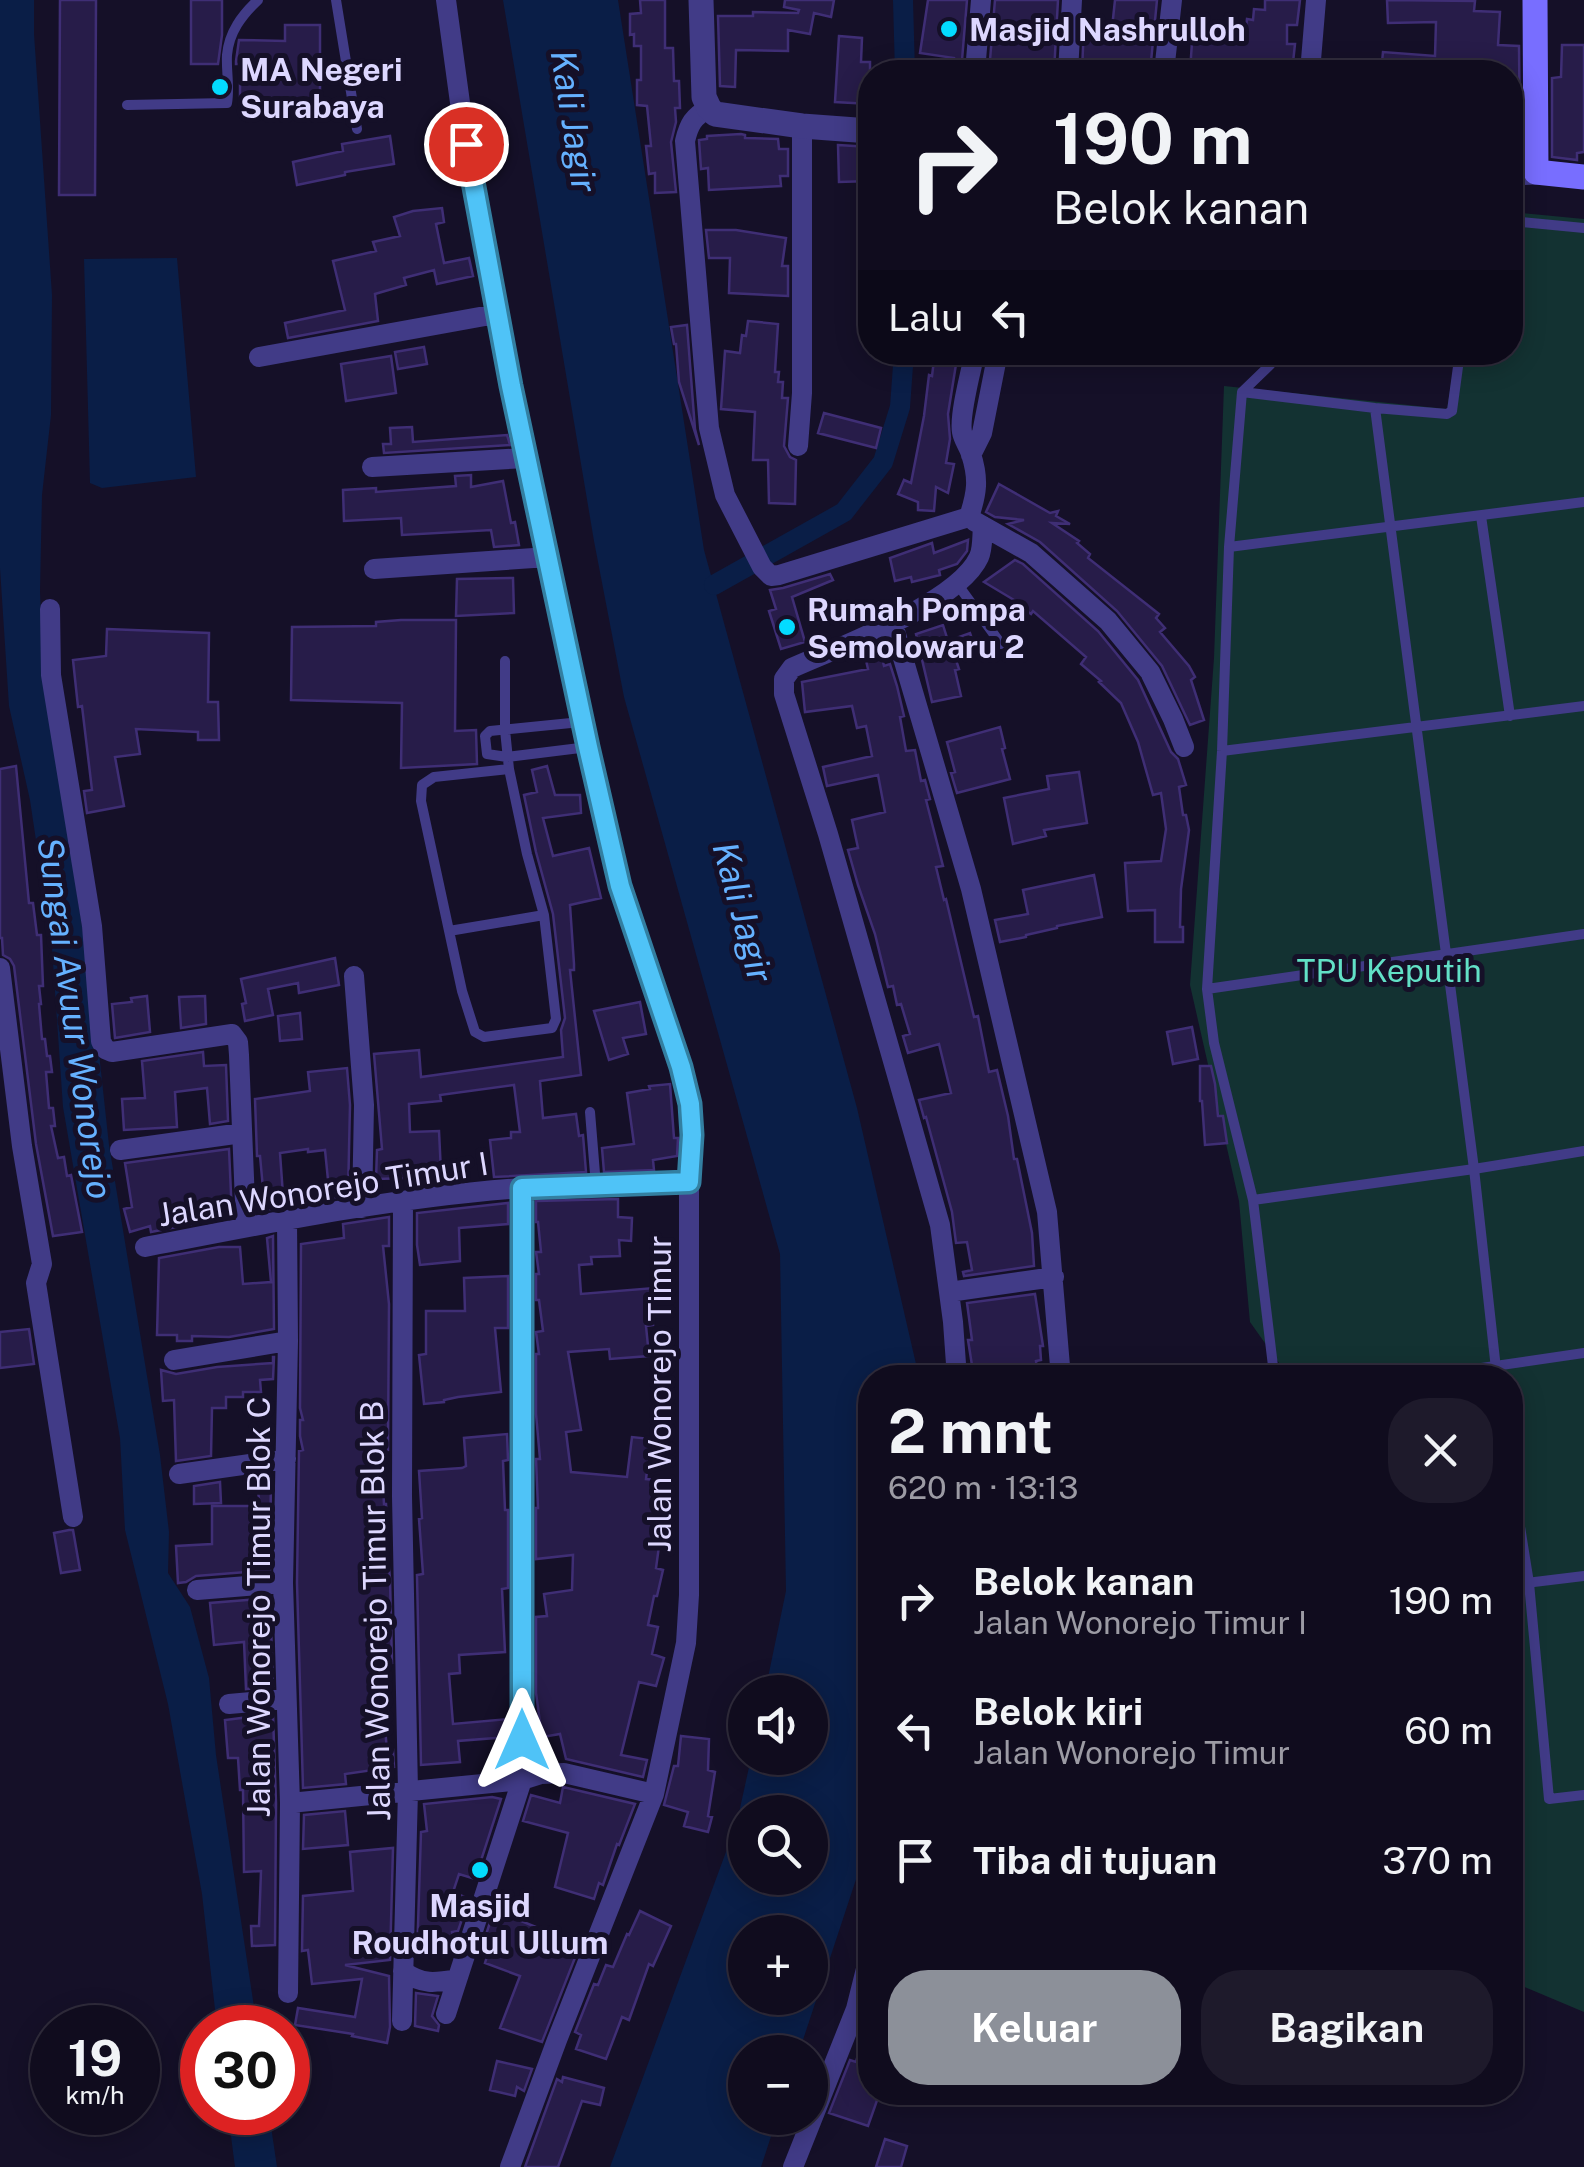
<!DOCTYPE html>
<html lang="id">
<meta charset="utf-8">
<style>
body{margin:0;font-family:"Public Sans",sans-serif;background:#1e1a2b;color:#f1f3f6;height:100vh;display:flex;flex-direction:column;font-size:38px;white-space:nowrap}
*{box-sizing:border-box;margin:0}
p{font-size:32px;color:#9c9ba4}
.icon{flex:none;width:55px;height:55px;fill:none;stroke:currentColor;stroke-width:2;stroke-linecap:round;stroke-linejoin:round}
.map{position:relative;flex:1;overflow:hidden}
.drawer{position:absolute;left:858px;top:1365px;width:665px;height:740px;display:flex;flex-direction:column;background:#100c1e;border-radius:40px;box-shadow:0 5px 25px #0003,0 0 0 2px #302c3c}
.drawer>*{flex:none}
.guide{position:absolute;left:858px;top:60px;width:665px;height:305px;border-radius:40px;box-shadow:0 5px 25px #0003,0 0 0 2px #302c3c;background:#100c1e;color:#f1f3f6;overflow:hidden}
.buttons{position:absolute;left:728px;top:1675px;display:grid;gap:20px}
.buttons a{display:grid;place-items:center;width:100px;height:100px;border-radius:50%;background:#100c1e;box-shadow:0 5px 25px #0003,0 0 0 2px #302c3c;font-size:50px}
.speed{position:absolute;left:30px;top:2005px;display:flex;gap:20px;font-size:50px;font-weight:700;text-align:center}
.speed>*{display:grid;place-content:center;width:130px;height:130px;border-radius:50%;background:#100c1e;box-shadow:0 5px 25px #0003,0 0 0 2px #302c3c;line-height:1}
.speed small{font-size:25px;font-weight:400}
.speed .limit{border:15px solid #d22;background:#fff;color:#111}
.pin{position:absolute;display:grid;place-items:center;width:85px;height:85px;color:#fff;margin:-42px;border:5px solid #fff;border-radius:50%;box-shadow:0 2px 10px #0007}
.me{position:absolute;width:110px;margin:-55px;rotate:0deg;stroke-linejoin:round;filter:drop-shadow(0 0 8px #0008)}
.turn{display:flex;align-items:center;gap:35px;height:210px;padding:0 30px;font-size:45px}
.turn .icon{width:130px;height:130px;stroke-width:2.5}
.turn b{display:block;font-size:70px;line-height:85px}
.then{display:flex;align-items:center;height:95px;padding:0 30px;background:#0003;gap:20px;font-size:38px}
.round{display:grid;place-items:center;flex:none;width:105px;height:105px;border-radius:40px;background:#1e1a2b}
.overview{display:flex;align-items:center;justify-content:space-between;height:170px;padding:0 30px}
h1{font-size:60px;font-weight:700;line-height:75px}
.button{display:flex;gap:20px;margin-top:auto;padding:20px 30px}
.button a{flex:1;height:115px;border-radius:40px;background:#8c9099;color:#fff;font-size:40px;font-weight:700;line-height:115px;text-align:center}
.button a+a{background:#1e1a2b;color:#f1f3f6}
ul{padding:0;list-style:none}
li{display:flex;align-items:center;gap:30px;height:130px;padding:0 30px}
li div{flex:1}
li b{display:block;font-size:38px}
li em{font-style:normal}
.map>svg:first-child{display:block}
</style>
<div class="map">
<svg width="1584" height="2167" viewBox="0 0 1584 2167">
<rect width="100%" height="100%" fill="#151028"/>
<path fill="#133232" d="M1510,212L1584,219V2012L1510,1981V1378L1289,1377L1250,1322L1239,1201L1190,985L1214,658L1224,386L1447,409L1456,353L1510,352Z"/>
<path fill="#0a1e47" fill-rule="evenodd" d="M0,0H34V34L52,295L51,415L42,495L40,591L43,672L93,998L109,1145L160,1455L169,1532L168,1573L190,1607L209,1678L216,1755L257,2027H217L202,1894L168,1704L125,1530L120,1438L63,1107L52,948L30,800L9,706L0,568Z
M503,0H618L704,550L857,1108L916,1364L915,1377L870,1378V1837L799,2052H745V2118H777L761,2167H610L737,1822L751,1758H810V1692H765L786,1591L780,1254L624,697L594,541ZM745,1812H810V1878H745ZM745,1932H810V1998H745Z
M177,258L196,477L102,488L90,483L84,259Z
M228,2113H269L277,2167H235Z"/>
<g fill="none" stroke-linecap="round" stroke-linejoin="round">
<path stroke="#0a1e47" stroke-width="20" d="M903,0L905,72
M714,585L844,512L883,462L900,407L904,352"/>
</g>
<path fill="#271c49" stroke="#3f2e75" stroke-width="2.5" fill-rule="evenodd" d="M60,0H96L95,195H59Z
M191,0H222V35L218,64H191Z
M640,0H665V48H673L674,81H679L680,108H675L676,122L671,142L676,192L655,193V173L649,174L646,146H651L647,106L637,105V80H641V46H634V34L630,35V14L641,13Z
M785,0H834L831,17L814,13L810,34L788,30V51L736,50L735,87L720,86L718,16H753V12L798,13L799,10L784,7Z
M928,0H967L961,72H953L954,58L920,53Z
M995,0H1058L1054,72L1027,69V72H989Z
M1115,0H1157L1150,72H1082L1084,24L1112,28Z
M1265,0H1300L1297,25H1287V44H1295L1292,72H1190L1192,42L1181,41L1183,24L1246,30L1247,19L1253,20L1254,9L1265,10Z
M1387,0L1475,1L1474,11L1500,12L1498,45L1519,46L1520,147L1510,148V72H1381L1383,52L1435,56L1436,22L1388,23Z
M285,25H320V106H286V102L240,101V64H236V61L239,40L285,41Z
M839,36L862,38L861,62H870V104L835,102Z
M1562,45H1584V152L1577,153V160L1552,157V78L1561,77Z
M741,134L745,135V138L778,139L779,149H788V176H780L781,186L709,190L708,168L701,169L699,140L707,139V136Z
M390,136L394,164L345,172V175L297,185L293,162L343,151L342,144Z
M838,145L870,147V181L839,182Z
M442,208L444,222L436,224L444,263L469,258L473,276L437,284L434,270L404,278L406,285L375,294L378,321L288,338L285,323L345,310L333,261L376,251L373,242L400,236L394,217L413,211Z
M706,230H736L786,238L782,266H788V296L729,293L730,258H709Z
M748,321L778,324L775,372H779L778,382H783L782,398H788L784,446L790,457L796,460L795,504L769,503L768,460H753L755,412L721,409L725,351L740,353L742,335L746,336Z
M687,325L695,429L699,445L679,382L676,344H674L671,327Z
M424,347L427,364L398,369L395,352Z
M935,352H958L948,414L950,439L946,463L954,464L948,493L936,487L934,511L918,510V502L898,494L904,480L911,483L924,416L929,375L932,376Z
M391,356L396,393L346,401L341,364Z
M824,413L881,428L876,448L818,433Z
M412,427L413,442L507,435L510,445L384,453L383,444H391L390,428Z
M471,475V487L503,481L511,523L515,522L519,545L494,547L491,530L402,535L401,518L344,521L343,490L376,488V492L456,486L455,476Z
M999,484L1050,513L1058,511L1056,516L1070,524L1052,523L1079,541L1077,543L1090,554L1088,558L1159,614L1156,618L1165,628L1160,632L1189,666L1195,677L1191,680L1204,720L1190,725L1162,666L1117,611L1040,542L1008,524L1024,520L995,517L986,512Z
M968,540L967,551L957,564L939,570L940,575L912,582L911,577L895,581L890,558L932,543L934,553Z
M1015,560L1023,564L1098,631L1138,680L1171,752L1178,759L1186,785L1179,787L1183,815H1186L1189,830L1181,889L1180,927H1183V942H1155V910L1128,911L1125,863L1161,861L1166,829L1161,793L1153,795L1138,742L1121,703L1099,682L1101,681L1081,664L1086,657L1033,611L1031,614L1018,605L1019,603L984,582Z
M830,574L833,580L792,597L805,642L781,649L769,611L776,609L770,590L783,588Z
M513,578L514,613L456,616L457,579Z
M401,620H456L455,731L476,730L477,764L401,768L402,703L291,700L292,627L376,626V622Z
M943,625L948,641L970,633L977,653L956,660L959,669L955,670L961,696L932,702L916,634Z
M107,629L209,633L208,702H218L219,740H198V732L136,729L140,754L115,757L124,806L87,813L84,791L92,790L82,706L78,707L73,660L106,656Z
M879,646L884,666L890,664L897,686L904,716L900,717L906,751L915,750L921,781L925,780L930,799L926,800L943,866L936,867L944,900L946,899L974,1017L978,1016L989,1072L997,1070L1008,1116L1014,1159H1017L1032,1233L1034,1266L964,1276L963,1272L972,1270L967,1242L956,1243L952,1212L926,1117L924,1118L919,1100L951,1093L939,1044L908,1053L903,1036L910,1034L901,1004L897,1005L893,986L888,987L875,934L858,885L848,850L858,848L852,820L885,812L878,775L827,786L823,767L872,756L866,726L857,728L852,706L805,712L802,682L868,669L864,652Z
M1000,727L1005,748L1002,749L1010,779L957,793L951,773L955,772L947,742Z
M16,766L29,903H33L37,935H41L43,986H39L41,1004H39L42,1039H45L47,1056H50L52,1072H46L49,1108H53L55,1126H51L58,1158L64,1157L67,1176L71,1175L82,1232L53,1236L36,1144L14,966L10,959L3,955L2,938H0V769Z
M547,766L555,795H580L581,813L543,818L553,856L589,848L601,898L570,905L574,964V970H570L581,1075L540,1081L543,1118L576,1114L579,1136L583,1135L586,1172L494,1177L490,1140L511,1138V1132H520L514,1085L440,1095L441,1101L409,1104L410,1132L439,1131L441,1172L410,1174V1178L376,1179L377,1150L382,1149L374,1054L419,1050L421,1077L563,1057L561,1030L565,1018L553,914L536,852L524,795L537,792L532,770Z
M1079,772L1087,823L1044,830L1046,836L1013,844L1004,798L1049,789L1047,776Z
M1094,875L1102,917L1057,926V928L1026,935V937L1000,942L995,920L1028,914L1023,890Z
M335,958L339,985L299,993L298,983L268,989L273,1015L245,1021L242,1004L246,1003L241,979Z
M147,996L150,1032L115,1038L112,1004L132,1002L131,998Z
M205,996L206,1024L181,1028L179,997Z
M640,1002L646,1034L623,1038L628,1054L609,1060L594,1011Z
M300,1013L302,1039L280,1041L278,1016Z
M1192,1027L1198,1059L1173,1064L1167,1032Z
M203,1052L204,1066L226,1065L228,1121L210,1124L207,1088L175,1092L177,1127L124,1130L122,1099L145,1098L142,1061Z
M1200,1066H1211L1215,1084L1218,1116H1223L1227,1143L1205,1145L1202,1101H1200Z
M347,1068L350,1105L348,1195L265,1210L260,1156H257L255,1099L310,1091L308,1072ZM308,1149V1152L325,1150L329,1190L283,1195L280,1153Z
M670,1084L674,1138H678L677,1156L653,1160L654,1170L604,1172L602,1148L634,1144L627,1093L650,1089L649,1086Z
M229,1149L232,1216L151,1232L150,1226L130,1232L124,1209L132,1207L125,1163Z
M618,1199V1217L632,1218L631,1241L619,1240L620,1256L591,1257L592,1264L579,1265L581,1294L654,1288L655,1304H651L653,1325L646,1326L649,1356L610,1359L609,1349L568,1352L581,1430L566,1432L571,1472L627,1477L632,1437L651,1439L646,1479L668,1481L656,1568L663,1570L657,1596H654L648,1625L658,1627L652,1654L664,1658L656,1686L639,1682L621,1755L647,1760L643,1777L566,1759L560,1734L542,1737L536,1693V1617L547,1616L544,1594L572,1590L573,1555L536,1559V1508H538L536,1459H540L536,1414V1354H539L536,1332L543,1331L539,1300H536V1274H539L536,1252H541L538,1222H536V1201Z
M508,1203V1224L459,1228L460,1261L420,1265L417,1245V1213Z
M389,1217V1246H383L389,1304L388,1450L381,1451L384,1504H386L387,1520H384L390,1578L392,1663L386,1664L389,1694H385L388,1714L384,1715L387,1751L393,1750L394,1767L345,1774L346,1784L303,1788L297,1583L299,1451L303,1450L300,1436V1420H303L300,1408L301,1244L344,1238L343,1224Z
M273,1236L274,1329L229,1337L192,1336V1341H177V1335H157L159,1258L219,1247H240L243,1284L271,1282L267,1238Z
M508,1276V1328H495L501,1392L458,1397L444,1400V1402L424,1404L419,1355L426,1354V1311H465L464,1278Z
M1035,1294L1043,1346H1040L1041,1360L1036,1361L1038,1375L974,1378L968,1340H972L967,1303Z
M29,1329L34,1364L0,1368V1332Z
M273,1357H274L273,1379L260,1380L261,1392H243V1397H226V1408H212L211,1456L176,1461L174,1400L163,1401L161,1370L176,1374L217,1367L273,1363Z
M507,1434L508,1460L503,1461L505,1510H508V1588L502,1589L505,1652L459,1655L460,1673L449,1674L453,1724L508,1719V1737L458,1741L460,1762L421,1765L417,1575L423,1574L419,1519L422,1518L419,1471L462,1468L466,1466L464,1438Z
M271,1475L270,1570L196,1576L186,1582L178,1583L176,1546L212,1544V1506H260L256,1477Z
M220,1482L221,1503L194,1504V1486Z
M69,1530H73L80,1570L61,1573L54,1533Z
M270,1598L273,1686L246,1689L244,1642L214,1645L210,1603Z
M273,1714L276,1803L275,1945L252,1946L251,1926H259L261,1871L244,1872L243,1790H240L238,1758H228L225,1720Z
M681,1736L709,1739L708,1770L715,1772L708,1816L712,1817L708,1832L684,1826L688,1812L664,1805L674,1766H678Z
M563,1787L635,1804L619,1845L617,1844L603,1885L599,1883L594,1899L555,1887L568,1833L523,1821L531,1795L560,1803Z
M492,1797L501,1799L475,1879L459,1874L453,1892L469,1899L458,1931L452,1932L454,1945L452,1952L417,1956L421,1832L427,1831L424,1804Z
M345,1811L348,1845L303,1849L304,1815Z
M393,1848L390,1960L345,1965L389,1976L390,2027L387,2043L352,2036L353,2034L295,2025L298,2008L355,2017L362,1979L312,1984L308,1950L302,1951L303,1896L353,1891L350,1852Z
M494,1910L580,1945L542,2042L500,2028L520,1976L485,1963L490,1947L484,1948L483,1944Z
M640,1911L671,1926L653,1966L649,1964L629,2020L622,2017L606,2059L576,2049L581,2035L575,2032L594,1984L598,1985L606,1965L613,1967L627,1934L629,1935Z
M416,1993L438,1996L432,2016L439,2025L438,2031L415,2026Z
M865,2029L870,2030V2092H880L868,2126L829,2113L850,2060L856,2062Z
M497,2061L532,2069L524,2091L517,2087L515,2096L490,2090Z
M563,2077L604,2088L600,2105L582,2101L558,2167H525L557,2079L562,2082Z
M885,2139L907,2146L901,2167H876Z"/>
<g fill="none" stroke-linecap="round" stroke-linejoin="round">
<path stroke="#413b87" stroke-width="10" d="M336,0L357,129
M127,105L227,103C230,87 226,71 227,55C229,32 242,15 258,0
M1510,221L1584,228
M1274,352L1270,365L1242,392L1229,547L1222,751L1207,989L1214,1043L1253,1200L1273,1366L1279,1378
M1242,392L1375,408L1447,414L1452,411L1460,352
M1375,408L1474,1169L1497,1378
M1481,516L1510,716
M1229,547L1584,502
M958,585L1001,644
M505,661V730L509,769L527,854L544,915L556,1019L552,1028L484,1037L475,1032L462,991L421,801L422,785L434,777L509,769
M581,722L490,731L485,736L487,754L507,757L588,747
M1222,751L1584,706
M449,931L544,915
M1207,989L1584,934
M590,1112L596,1186
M1253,1200L1474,1169L1584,1151
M1412,1378L1584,1353
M1510,1464L1529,1583L1549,1799L1584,1795
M1510,1585L1584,1576"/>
<path stroke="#413b87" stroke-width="20" d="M446,0L461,110L496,314L582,722L621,886L681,1067L690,1105L692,1135L689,1182V1595L686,1643L654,1794L557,2040L510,2167
M975,72L981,0
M1068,72L1072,0
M1164,72L1172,0
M1310,72L1316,0
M709,108C693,117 689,124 685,141L709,428L725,495L762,567L771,576L779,575L969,517
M259,357L496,314
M798,446L802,393V126
M971,455L982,433L998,352
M372,467L525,458
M969,517C977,493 979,479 971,454C969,447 963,439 962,432C959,415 971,371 975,352
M974,521L1031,553L1108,621L1150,672L1173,719L1184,747
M374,569L548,557
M50,609L51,675L92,926L101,1041L105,1049L112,1052L232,1034L238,1042L239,1055L246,1227
M893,624L971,889L1047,1212L1061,1378
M0,968L22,1146L42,1264L36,1283L73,1517
M354,976L364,1105L362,1208
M120,1150L242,1133
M287,1220L288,1341L283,1583L290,1803L288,1993
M145,1247C269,1223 395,1197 522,1188C577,1185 633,1186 689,1182
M949,1292L1054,1277
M174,1360L288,1341
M957,1378L953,1322L940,1225L828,834L784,694V679L792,668C839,647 958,603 979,557C983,548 982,536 983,526
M179,1474L286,1459
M197,1590L283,1583
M229,1704L286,1699
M290,1803L522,1780L541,1774L564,1773L654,1794
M403,1971C422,1985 435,1983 457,1979
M446,2014L522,1780V1188
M402,2021L408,1791L402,1496L403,1202
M793,2167L856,2009L870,1953"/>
<path stroke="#413b87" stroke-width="25" d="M701,0L704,97L709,108L715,114L802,126L870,131
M1510,173L1536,172"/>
<path stroke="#786eff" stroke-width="25" d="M1535,0L1536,172L1584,177"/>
</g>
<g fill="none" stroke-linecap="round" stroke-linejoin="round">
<g stroke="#337fa1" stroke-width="25">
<path id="route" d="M466,144L511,386L588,747L620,886L681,1067L690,1104L692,1135L689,1182L522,1188V1740"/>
</g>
<use href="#route" stroke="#4fc3f7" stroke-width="18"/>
</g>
<g fill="#03dbff" stroke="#151028" stroke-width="4">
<circle cx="949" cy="29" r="10"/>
<circle cx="220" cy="87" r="10"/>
<circle cx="787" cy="627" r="10"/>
<circle cx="480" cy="1870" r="10"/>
</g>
<g text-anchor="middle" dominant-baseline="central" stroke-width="10" stroke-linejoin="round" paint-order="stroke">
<g font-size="32" font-weight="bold" fill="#ddd7ff" stroke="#151028" text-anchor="start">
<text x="969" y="29">Masjid Nashrulloh</text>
<text x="240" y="69">MA Negeri<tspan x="240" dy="37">Surabaya</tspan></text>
<text x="807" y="609">Rumah Pompa<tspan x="807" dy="37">Semolowaru 2</tspan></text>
<text x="480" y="1905" text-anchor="middle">Masjid<tspan x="480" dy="37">Roudhotul Ullum</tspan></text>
</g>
<g font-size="32" fill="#62e0c6" stroke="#151028">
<text x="1389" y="970">TPU Keputih</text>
</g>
<g font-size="32" fill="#ddd7ff" stroke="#151028">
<text transform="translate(323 1189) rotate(-9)">Jalan Wonorejo Timur I</text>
<text transform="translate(659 1394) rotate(-90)">Jalan Wonorejo Timur</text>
<text transform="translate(258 1607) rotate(-90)">Jalan Wonorejo Timur Blok C</text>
<text transform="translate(375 1611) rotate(-91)">Jalan Wonorejo Timur Blok B</text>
</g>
<g font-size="35" font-style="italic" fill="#65b1ff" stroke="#151028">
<text transform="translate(574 121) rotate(81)">Kali Jagir</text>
<text transform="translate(743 912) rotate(75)">Kali Jagir</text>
<text transform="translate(75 1018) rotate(82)">Sungai Avuur Wonorejo</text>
</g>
</g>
</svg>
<div class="buttons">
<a><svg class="icon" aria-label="sound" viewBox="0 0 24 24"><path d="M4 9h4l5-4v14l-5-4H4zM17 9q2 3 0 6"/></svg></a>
<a><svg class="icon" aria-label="search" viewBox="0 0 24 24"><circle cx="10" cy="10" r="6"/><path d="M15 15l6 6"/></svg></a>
<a>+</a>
<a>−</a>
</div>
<div class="speed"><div>19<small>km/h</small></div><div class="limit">30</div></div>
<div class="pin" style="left:466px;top:144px;background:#d93025"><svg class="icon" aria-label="arrive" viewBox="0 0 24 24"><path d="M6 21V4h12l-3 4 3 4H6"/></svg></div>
<svg class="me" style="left:522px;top:1740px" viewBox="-20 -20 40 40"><path d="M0-17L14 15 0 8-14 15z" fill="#4fc3f7" stroke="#fff" stroke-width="4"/></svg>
<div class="guide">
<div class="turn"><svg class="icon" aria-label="right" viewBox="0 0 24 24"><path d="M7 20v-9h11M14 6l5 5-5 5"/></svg><div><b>190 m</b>Belok kanan</div></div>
<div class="then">Lalu<svg class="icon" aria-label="left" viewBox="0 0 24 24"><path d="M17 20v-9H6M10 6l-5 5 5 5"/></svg></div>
</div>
<section class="drawer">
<div class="overview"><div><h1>2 mnt</h1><p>620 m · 13:13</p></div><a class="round"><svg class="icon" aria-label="close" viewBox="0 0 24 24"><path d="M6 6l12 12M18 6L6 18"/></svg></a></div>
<ul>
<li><svg class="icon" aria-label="right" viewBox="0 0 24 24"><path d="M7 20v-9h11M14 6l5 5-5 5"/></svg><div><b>Belok kanan</b><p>Jalan Wonorejo Timur I</p></div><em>190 m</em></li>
<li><svg class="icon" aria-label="left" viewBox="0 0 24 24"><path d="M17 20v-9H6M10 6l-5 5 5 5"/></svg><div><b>Belok kiri</b><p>Jalan Wonorejo Timur</p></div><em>60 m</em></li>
<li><svg class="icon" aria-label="arrive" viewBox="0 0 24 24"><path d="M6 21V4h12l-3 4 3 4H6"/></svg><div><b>Tiba di tujuan</b></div><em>370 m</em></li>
</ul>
<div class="button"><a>Keluar</a><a>Bagikan</a></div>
</section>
</div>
